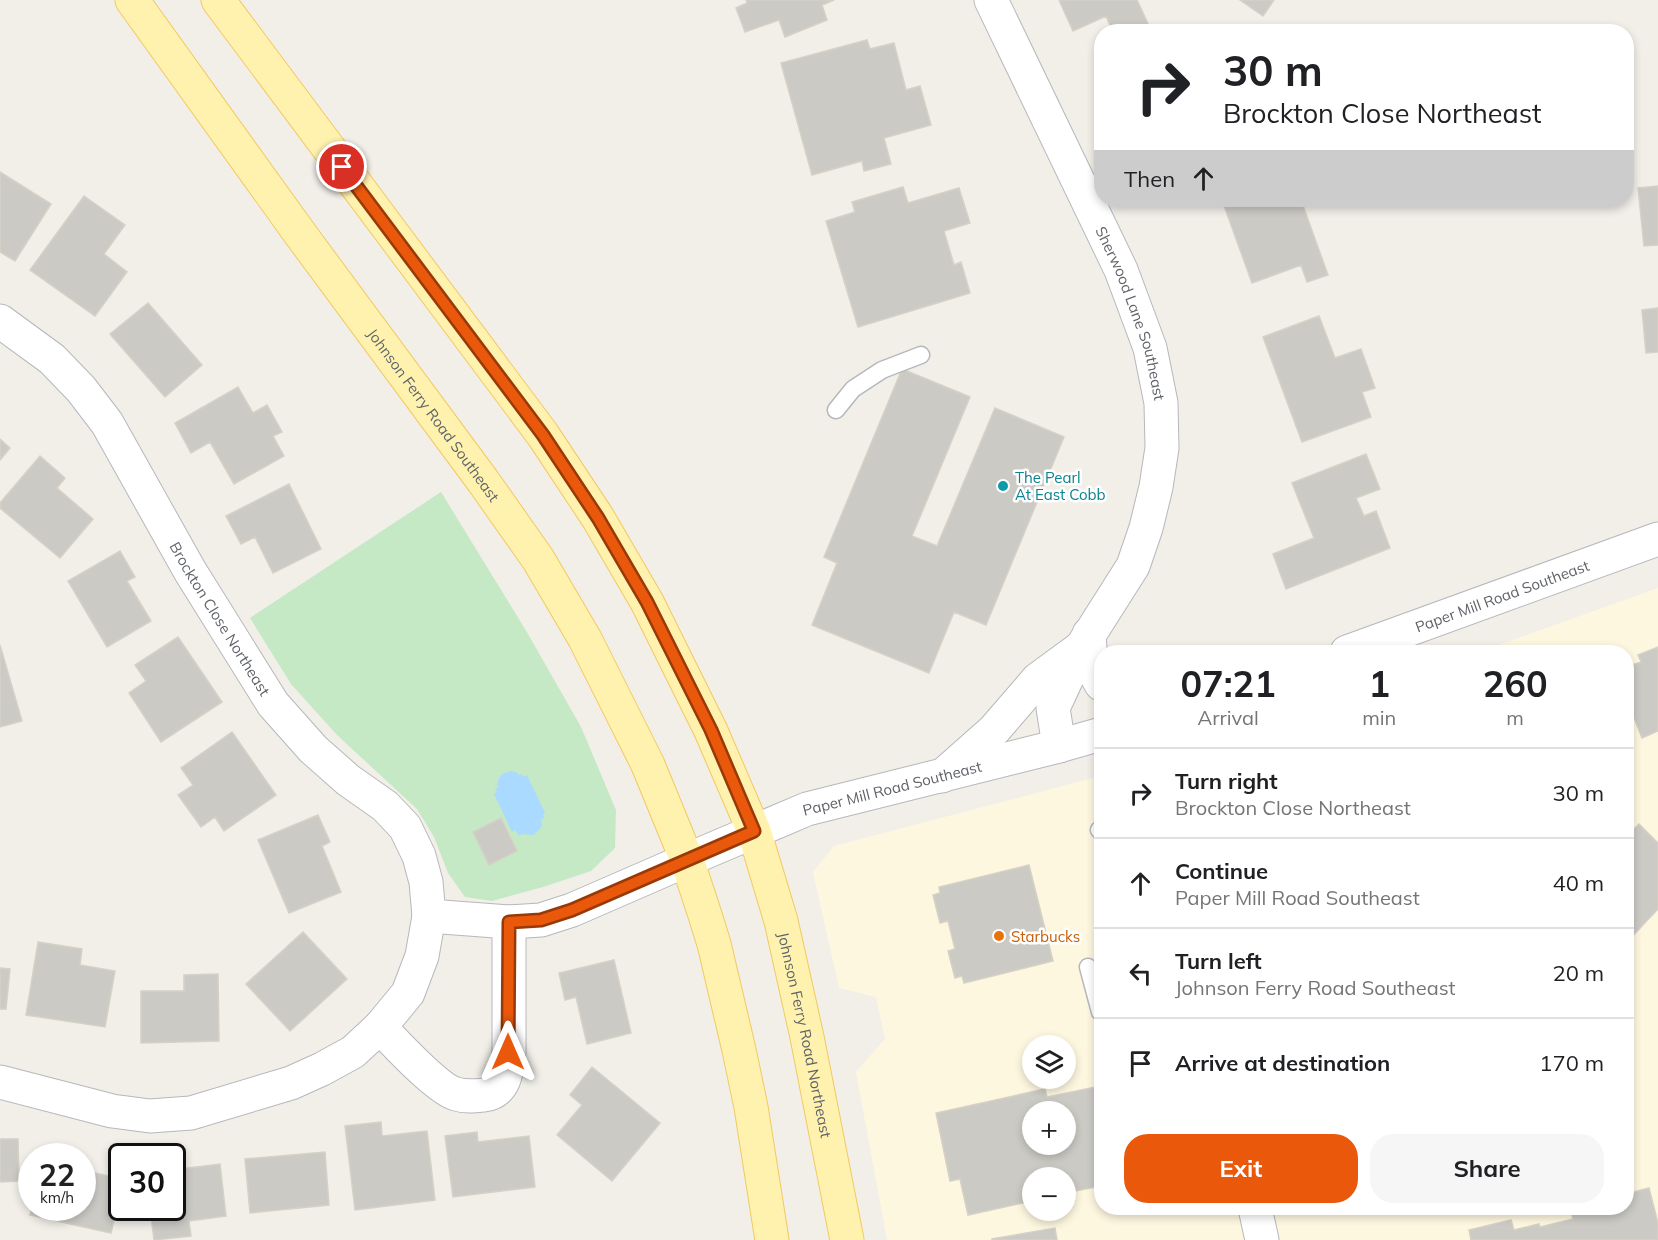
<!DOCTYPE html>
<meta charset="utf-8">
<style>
body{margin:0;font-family:Mulish,sans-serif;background:#f6f6f6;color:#202124;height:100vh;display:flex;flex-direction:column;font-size:22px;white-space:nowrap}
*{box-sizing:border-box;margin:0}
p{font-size:20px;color:#757577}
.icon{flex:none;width:33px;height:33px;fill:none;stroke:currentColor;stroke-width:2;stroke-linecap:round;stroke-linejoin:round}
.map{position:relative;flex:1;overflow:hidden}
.panel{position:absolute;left:1094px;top:645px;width:540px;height:570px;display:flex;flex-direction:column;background:#fff;border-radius:24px;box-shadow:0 3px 9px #0003}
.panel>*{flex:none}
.guide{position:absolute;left:1094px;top:24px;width:540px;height:183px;border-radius:24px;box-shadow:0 3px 9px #0003;background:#fff;color:#202124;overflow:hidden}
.tools{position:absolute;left:1022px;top:1035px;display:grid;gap:12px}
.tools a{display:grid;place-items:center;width:54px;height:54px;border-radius:50%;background:#fff;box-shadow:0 3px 9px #0003;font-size:30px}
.speed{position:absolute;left:18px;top:1143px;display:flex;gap:12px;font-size:30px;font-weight:700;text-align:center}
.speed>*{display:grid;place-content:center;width:78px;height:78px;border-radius:50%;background:#fff;box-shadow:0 3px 9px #0003;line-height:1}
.speed small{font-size:15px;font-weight:400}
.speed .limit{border:3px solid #111;border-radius:9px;background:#fff;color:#111}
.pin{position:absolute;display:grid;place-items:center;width:51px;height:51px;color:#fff;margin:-26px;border:3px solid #fff;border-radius:50%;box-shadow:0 2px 6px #0007}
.me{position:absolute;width:66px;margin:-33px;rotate:0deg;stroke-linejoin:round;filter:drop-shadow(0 0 4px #0008)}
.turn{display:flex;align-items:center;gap:21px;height:126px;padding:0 30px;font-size:27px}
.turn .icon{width:78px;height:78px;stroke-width:2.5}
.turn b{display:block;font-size:42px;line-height:51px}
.then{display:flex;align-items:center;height:57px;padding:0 30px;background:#0003;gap:12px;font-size:22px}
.eta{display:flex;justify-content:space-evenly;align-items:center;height:102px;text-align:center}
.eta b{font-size:36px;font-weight:700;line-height:42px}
.action{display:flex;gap:12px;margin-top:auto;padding:12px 30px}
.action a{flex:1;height:69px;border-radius:24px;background:#ea580c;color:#fff;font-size:24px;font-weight:700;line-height:69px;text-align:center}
.action a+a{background:#f6f6f6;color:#202124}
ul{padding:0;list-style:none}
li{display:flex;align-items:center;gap:18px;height:90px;padding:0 30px;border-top:2px solid #e0e0e0}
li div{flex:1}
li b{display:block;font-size:22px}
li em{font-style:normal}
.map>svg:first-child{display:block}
</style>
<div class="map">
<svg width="1658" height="1240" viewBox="0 0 1658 1240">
<rect width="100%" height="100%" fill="#f1efe8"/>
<path fill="#fef7e0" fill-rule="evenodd" d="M1658,588V1240H887L856,1072L885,1039L876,997L839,988L813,872L834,846L1101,776V1208H1626V652H1479ZM1032,1046H1065V1078H1032ZM1032,1112H1065V1144H1032ZM1032,1178H1065V1210H1032Z"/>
<path fill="#c5e8c5" d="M441,492L528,634L581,727L616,810L615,848L591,871L543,887L492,901L465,897L448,873L434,837L417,809L337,735L291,684L250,618Z"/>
<path fill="#aadaff" d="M511,771L516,772L519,775L521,774L524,777L527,775L545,813L543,815L544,818L541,820L542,825L540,829L533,835L522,834L519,836L515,830L512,832L494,794L497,792L495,789L498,787L497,784C499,775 503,773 511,771Z"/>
<path fill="#cccac5" stroke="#d6d1c6" stroke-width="1.5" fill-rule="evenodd" d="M746,0H834L822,5L827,20L785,37L779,20L745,32L736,8L747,3Z
M1059,0H1137L1149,26L1137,32H1113L1106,16L1073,31Z
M1240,0H1274L1263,16Z
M867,40L870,49L894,43L906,90L920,86L931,125L884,138L891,164L864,171L862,161L812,175L781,63Z
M0,172L51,204L15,261L0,252Z
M1658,186V245L1644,246L1638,188Z
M903,187L908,203L959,188L970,223L944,231L954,265L961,262L970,293L858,327L826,221L855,212L852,202Z
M84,196L125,225L104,254L127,272L95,316L30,270Z
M1222,200H1301L1328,275L1307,282L1301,265L1252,283Z
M148,303L202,365L165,397L110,334Z
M1658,308V352L1646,353L1642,310Z
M1319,316L1335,358L1361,349L1375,388L1362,392L1371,417L1302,442L1263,337Z
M902,369L970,397L912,536L937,546L995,408L1064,437L986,625L954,612L929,673L812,625L837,563L824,557Z
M238,387L253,413L267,405L282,432L273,436L284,456L234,484L210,442L191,453L175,423Z
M0,439L10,448L0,460Z
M1366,454L1380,489L1356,498L1364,516L1376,511L1390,548L1286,589L1273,554L1314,538L1292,483Z
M40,456L65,478L57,488L93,519L60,558L0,508V503Z
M289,484L321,549L273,573L255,537L241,544L226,516Z
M120,551L135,577L127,581L151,621L107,647L68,581Z
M178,637L222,702L161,742L129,693L146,681L135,665Z
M0,645L22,721L0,727Z
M1658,647V731L1642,738L1626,697V667L1641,662L1638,655Z
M232,732L276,795L224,831L215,817L201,827L178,795L193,785L181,768Z
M318,815L330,842L322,846L341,892L289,913L258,840Z
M501,818L517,851L489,865L473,832Z
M1639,824L1658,843V909L1626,943V837Z
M1029,865L1053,961L964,983L962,976L955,978L948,951L955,949L948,921L940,923L933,895L940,893L939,887Z
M303,932L347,979L290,1031L246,984Z
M38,942L82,949L80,965L115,971L105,1027L26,1015Z
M614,960L631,1033L587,1044L576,997L565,1000L559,973Z
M0,968L10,969L6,1009H0Z
M218,974L219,1041L141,1043V991H184V975Z
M592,1067L660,1123L612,1181L557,1135L582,1105L570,1095Z
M1101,1086V1186L1065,1193V1178H1032V1201L968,1215L960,1179L950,1181L936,1113L1045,1089L1047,1097ZM1032,1112H1065V1144H1032Z
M381,1122L382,1136L427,1131L435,1200L355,1210L345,1126Z
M477,1132L478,1142L529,1136L535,1187L453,1197L445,1136Z
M0,1139H18L19,1181L0,1182Z
M325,1152L329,1205L250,1213L245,1159Z
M220,1164L226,1216L189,1221L191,1236L154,1240L150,1208H172V1170Z
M82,1170L122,1179V1187L111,1233L30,1215L32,1207L82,1208Z
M1649,1188L1658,1223V1240H1471L1469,1230L1511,1220L1514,1230L1539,1224L1540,1227L1573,1219L1571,1212L1577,1210L1578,1213L1582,1212L1581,1208H1626V1194Z
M1055,1228L1057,1240H992V1239Z"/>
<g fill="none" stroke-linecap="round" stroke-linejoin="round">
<g stroke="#b5b8bc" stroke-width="19">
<path id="service" d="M836,410L853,389L882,370L921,355
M1099,830L1101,829
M1088,967L1100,1012"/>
</g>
<g stroke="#b5b8bc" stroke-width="35">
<g id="minor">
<path id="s1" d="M991,0L1121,270L1150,348L1161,403L1162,448L1156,487L1146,528L1133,566L1081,648L1053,708L1059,746"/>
<path id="s2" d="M0,321L52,359L81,389L107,423L190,571L273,704L313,749L348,780L385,806L405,827L419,856L426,882L429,916L422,956L408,993L380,1027L353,1052L322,1069L291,1083L191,1113L150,1116L112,1111L0,1082"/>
<path d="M1089,634C1090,652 1091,668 1101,684"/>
<path d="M942,776L994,730L1038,679L1079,649"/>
<path d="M429,916L509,922L541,920L572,910L687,860"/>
<path d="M380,1027C395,1043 438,1089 456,1094C466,1097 474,1096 484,1095C506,1092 507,1070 509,1052V922"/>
<path d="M1255,1208L1262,1240"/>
</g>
</g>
<g stroke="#b5b8bc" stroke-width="35">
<g id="tertiary">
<path id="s3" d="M1347,652L1658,539"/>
<path id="s4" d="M687,860L807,809L1059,746L1101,734"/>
</g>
</g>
<g stroke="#f2c960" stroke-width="35">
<g id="primary">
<path id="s5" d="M132,0L301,235L483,481L538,559L585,639L648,765L687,860L705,915L714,944L739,1050L751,1107L772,1240"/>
<path id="s6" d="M218,0L543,435L598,518L647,602L711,731L754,831L781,921L807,1037L847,1240"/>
</g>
</g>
<use href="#service" stroke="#fff" stroke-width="16"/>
<use href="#minor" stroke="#fff" stroke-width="33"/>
<use href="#tertiary" stroke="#fff" stroke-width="33"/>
<use href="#primary" stroke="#fff2af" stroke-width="33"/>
</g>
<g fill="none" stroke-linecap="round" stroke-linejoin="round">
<g stroke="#983908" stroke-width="15">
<path id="route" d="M342,167L543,435L598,518L647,602L711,730L754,831L572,910L541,920L509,922L508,1052"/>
</g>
<use href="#route" stroke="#ea580c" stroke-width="10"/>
</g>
<circle fill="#0f9aa8" stroke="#fff" stroke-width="2" cx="1003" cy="486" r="6"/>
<circle fill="#e8710a" stroke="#fff" stroke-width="2" cx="999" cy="936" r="6"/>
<g text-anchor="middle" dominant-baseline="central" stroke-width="5" stroke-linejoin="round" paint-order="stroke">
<g font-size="15" fill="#5f6368" stroke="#fff">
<text stroke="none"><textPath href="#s1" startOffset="344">Sherwood Lane Southeast</textPath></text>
<text stroke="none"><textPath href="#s5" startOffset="513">Johnson Ferry Road Southeast</textPath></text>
<text stroke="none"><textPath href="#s3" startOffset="165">Paper Mill Road Southeast</textPath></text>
<text stroke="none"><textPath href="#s2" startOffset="375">Brockton Close Northeast</textPath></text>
<text stroke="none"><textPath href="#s4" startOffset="218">Paper Mill Road Southeast</textPath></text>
<text stroke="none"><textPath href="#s6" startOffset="1203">Johnson Ferry Road Northeast</textPath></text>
</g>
<g font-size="15" fill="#0d838f" stroke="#fff" text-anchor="start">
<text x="1015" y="477">The Pearl<tspan x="1015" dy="17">At East Cobb</tspan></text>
</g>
<g font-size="15" fill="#c56008" stroke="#fff" text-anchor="start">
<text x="1011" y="936">Starbucks</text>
</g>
</g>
</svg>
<div class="tools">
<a><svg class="icon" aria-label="layers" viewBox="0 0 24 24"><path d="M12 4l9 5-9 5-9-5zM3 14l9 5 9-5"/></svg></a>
<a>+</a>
<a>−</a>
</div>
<div class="speed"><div>22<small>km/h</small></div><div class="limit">30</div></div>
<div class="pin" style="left:342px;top:167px;background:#d93025"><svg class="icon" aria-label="arrive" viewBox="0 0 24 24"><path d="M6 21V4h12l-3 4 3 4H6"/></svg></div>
<svg class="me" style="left:508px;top:1052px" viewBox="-20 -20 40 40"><path d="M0-17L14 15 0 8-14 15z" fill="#ea580c" stroke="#fff" stroke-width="4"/></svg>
<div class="guide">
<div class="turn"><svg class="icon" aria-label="right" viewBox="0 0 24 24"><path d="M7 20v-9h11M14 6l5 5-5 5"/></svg><div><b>30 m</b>Brockton Close Northeast</div></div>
<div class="then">Then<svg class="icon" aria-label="ahead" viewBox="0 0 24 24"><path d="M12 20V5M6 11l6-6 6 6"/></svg></div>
</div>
<section class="panel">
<div class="eta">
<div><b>07:21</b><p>Arrival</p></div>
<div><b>1</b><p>min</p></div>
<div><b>260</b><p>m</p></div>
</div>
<ul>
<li><svg class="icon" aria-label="right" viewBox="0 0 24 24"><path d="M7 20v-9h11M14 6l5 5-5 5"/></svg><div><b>Turn right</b><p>Brockton Close Northeast</p></div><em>30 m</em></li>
<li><svg class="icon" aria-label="ahead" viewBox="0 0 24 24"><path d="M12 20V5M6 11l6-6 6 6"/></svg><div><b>Continue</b><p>Paper Mill Road Southeast</p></div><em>40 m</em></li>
<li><svg class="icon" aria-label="left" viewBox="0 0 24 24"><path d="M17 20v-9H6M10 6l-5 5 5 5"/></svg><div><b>Turn left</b><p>Johnson Ferry Road Southeast</p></div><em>20 m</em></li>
<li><svg class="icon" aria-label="arrive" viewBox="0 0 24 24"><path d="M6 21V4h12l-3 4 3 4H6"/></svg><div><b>Arrive at destination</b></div><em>170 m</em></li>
</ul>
<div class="action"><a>Exit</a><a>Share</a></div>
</section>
</div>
